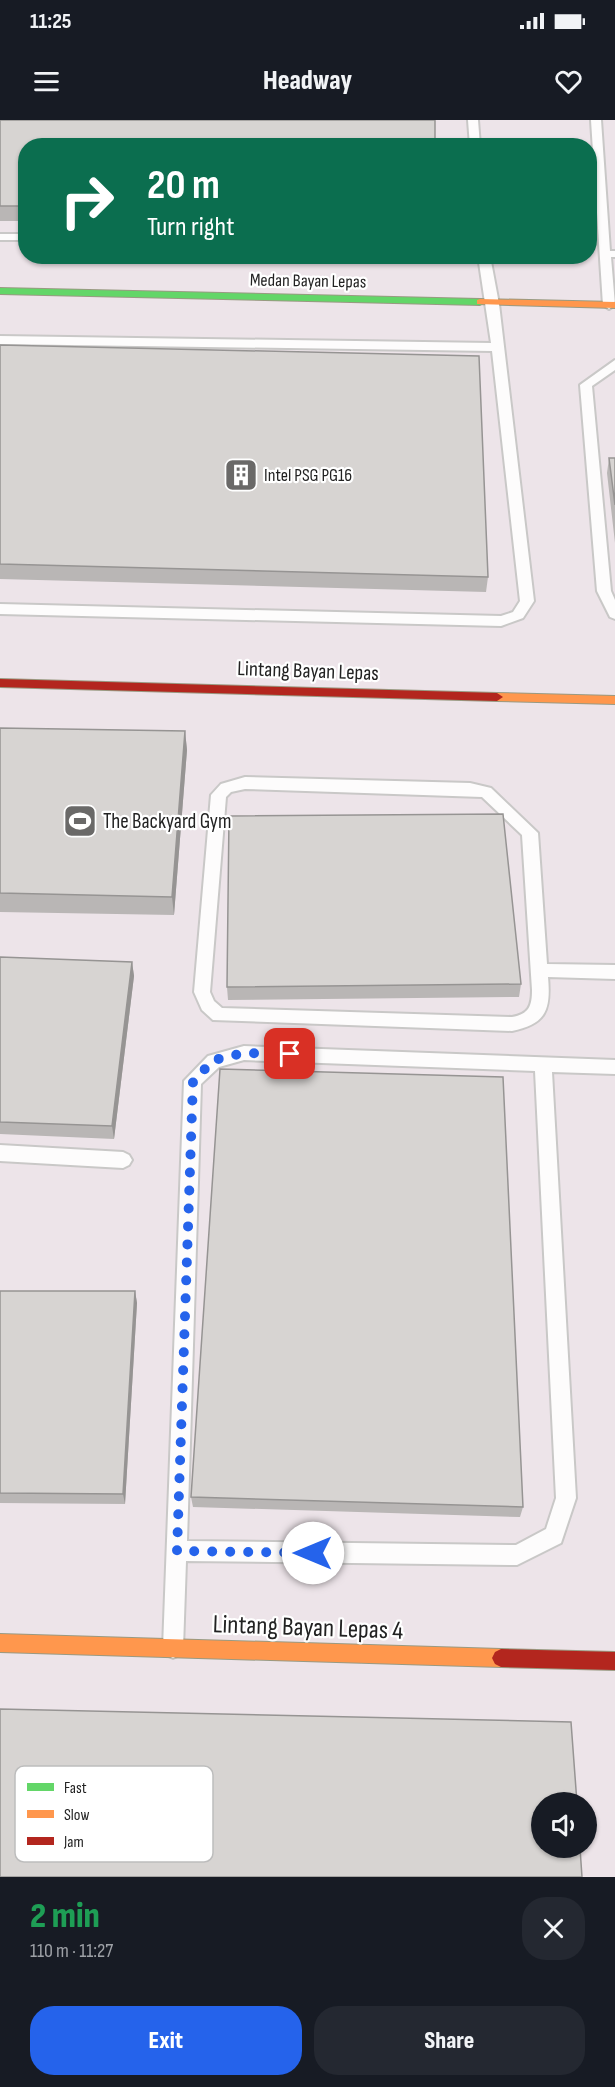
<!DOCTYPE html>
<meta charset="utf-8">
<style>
body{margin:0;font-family:"Sofia Sans Condensed",sans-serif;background:#242831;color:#f1f3f6;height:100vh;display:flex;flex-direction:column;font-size:22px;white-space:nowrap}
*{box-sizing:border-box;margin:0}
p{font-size:20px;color:#9ea1a6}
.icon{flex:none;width:33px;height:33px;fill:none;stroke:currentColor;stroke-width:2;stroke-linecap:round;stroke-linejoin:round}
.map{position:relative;height:1757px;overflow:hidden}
.drawer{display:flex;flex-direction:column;background:#171b24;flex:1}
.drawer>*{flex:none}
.guide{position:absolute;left:18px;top:18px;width:579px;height:126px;border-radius:24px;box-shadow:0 2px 4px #0004;background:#0b6e4f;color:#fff;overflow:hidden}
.buttons{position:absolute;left:531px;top:1672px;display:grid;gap:12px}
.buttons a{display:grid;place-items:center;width:66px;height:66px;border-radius:50%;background:#171b24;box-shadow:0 2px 4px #0004;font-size:30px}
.pin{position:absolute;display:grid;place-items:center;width:51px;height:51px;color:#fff;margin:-26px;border-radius:12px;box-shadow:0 3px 9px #0006}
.me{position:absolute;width:66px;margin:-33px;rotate:270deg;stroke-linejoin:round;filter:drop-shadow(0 0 4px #0008)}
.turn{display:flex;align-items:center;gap:21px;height:126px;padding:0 30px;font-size:27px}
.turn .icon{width:78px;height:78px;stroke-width:2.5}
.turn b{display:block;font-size:42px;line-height:51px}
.round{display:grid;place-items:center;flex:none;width:63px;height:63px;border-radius:24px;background:#242831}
.head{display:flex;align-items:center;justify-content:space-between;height:102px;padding:0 30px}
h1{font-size:36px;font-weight:800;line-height:45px;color:#1e9e55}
.action{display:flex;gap:12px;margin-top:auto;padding:12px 30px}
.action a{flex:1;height:69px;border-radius:24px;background:#2563eb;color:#fff;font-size:24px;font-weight:800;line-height:69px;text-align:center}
.action a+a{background:#242831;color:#f1f3f6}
.status{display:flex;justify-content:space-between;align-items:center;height:42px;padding:0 30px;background:#171b24;direction:ltr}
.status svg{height:16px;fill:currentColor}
header{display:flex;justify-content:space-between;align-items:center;height:78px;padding:0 30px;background:#171b24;font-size:27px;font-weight:800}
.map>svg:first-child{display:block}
</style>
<div class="status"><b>11:25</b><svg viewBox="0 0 49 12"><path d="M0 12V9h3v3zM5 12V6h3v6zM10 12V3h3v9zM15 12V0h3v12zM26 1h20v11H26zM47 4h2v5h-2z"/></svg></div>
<header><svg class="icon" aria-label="menu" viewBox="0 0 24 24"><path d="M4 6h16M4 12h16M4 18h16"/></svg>Headway<svg class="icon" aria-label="heart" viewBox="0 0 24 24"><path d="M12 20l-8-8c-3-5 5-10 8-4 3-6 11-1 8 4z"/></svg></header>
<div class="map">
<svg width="615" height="1757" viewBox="0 0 615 1757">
<rect width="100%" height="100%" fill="#f0eeeb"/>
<path fill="#ede4e9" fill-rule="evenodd" d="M0,0H615V1757H0ZM26,26H590V136H26ZM542,1683H586V1728H542Z"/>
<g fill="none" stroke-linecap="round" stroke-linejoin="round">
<g stroke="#c9c8c7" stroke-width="4">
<path id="lane" d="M468,0H478L480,26H470Z
M591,0H601L610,131H615V137H611L615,185L609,189L603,185Z
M0,114H26V120H0Z
M478,136H490L499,184L534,481L523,498L501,506L0,494V484L501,496L513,492L520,481L492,231L0,224V216L491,223Z
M615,240V250L592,266L611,471L615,480V499L610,497L597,471L580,265Z
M245,657L470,663L491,668L538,713L547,844L615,845V859L548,857C551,890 546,904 512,911L213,900L202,890L194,872L211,675L221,664ZM245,669L482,677L522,715L532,870C532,886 529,894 512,897L222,888L214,881L210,872L226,677L231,672Z
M244,926L615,940V954L552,952L576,1378L561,1423L517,1445L186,1441L183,1528L180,1535L173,1538L166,1535L163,1528L184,961L208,936ZM244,940L535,951L556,1378L546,1409L516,1425L187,1421L201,964L219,947Z
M0,1025L123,1032L129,1035L132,1040L129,1045L123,1048L0,1041Z"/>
</g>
<g stroke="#999a82" stroke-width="2">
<path id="fast" d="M0,168L480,179L485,182L480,185L0,174Z"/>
</g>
<g stroke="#999a82" stroke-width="2">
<path id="slow" d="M480,179L615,182V188L477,184V180Z
M497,573L615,576V584L497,581L491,577Z
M0,1514L501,1529L507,1532L510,1538L507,1544L501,1547L0,1532Z"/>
</g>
<g stroke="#999a82" stroke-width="2">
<path id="jam" d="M0,559L497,573L503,577L497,581L0,567Z
M501,1529L615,1532V1550L501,1547L495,1544L492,1538L495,1532Z"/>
</g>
<use href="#lane" fill="#fdfcfc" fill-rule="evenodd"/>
<use href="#fast" fill="#63d668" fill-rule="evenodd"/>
<use href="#slow" fill="#ff974d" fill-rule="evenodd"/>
<use href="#jam" fill="#b3261e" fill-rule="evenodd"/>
</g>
<path fill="#b9b6b5" d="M0,0L26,26V101H0Z
M0,225L488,457L486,472L0,459Z
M609,338H615V423L607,353Z
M0,608L185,611L187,630L174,795L0,792Z
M0,837L132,842L134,856L114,1019L0,1014Z
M521,864L519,877L228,880L227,867Z
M0,1171H135L137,1183L125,1384L0,1383Z
M191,1377L523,1387L520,1397L193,1387Z"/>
<path fill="#969493" d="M185,611L187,630L174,795L172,777Z
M132,842L134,856L114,1019L112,1006Z
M135,1171L137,1183L125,1384L123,1374Z"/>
<path fill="#d7d4d2" stroke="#969493" stroke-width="1.5" d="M0,0H435V26H26V86H0Z
M0,225L479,236L488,457L0,444Z
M609,338H615V385Z
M0,608L185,611L172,777L0,773Z
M503,694L521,864L227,867L229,696Z
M0,837L132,842L112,1006L0,1002Z
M220,949L503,957L523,1387L191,1377Z
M0,1171H135L123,1374L0,1373Z
M0,1589L571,1602L577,1683H542V1728H580L582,1757H0Z"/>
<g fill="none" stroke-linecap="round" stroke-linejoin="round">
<path stroke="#2563eb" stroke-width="10" stroke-dasharray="0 18" d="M290,934L244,933L214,940L193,961L177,1431L313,1433"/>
</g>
<defs>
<g id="building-square" transform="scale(1.725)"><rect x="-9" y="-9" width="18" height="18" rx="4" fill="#6a6968" stroke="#fff"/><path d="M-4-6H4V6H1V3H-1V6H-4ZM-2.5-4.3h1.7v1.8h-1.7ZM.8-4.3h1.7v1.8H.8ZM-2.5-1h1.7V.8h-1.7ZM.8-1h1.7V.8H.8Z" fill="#fff"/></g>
<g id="stadium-square" transform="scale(1.725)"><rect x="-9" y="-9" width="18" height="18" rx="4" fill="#6a6968" stroke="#fff"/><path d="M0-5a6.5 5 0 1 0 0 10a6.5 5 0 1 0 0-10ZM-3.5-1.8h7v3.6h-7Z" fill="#fff"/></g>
</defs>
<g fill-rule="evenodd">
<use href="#building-square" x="241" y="355"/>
<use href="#stadium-square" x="80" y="701"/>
</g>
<g text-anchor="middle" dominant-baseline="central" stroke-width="4.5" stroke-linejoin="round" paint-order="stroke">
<g font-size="18" fill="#222" stroke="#fff">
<text transform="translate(308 161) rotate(1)">Medan Bayan Lepas</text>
</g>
<g font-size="18" fill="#222" stroke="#fff" text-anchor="start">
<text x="264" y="355">Intel PSG PG16</text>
</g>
<g font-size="21" fill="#222" stroke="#fff">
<text transform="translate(308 551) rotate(2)">Lintang Bayan Lepas</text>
</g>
<g font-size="21" fill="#222" stroke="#fff" text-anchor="start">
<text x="103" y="701">The Backyard Gym</text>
</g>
<g font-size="26" fill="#222" stroke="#fff">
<text transform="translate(308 1508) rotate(2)">Lintang Bayan Lepas 4</text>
</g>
</g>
<rect x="15" y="1646" width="198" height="96" rx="9" fill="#fff" stroke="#bdbdbd" stroke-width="1.5"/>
<rect x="27" y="1663" width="27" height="8" fill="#63d668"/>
<rect x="27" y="1690" width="27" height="8" fill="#ff974d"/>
<rect x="27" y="1717" width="27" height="8" fill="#b3261e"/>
<g font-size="16" fill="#222">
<text x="64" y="1673">Fast</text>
<text x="64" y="1700">Slow</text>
<text x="64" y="1727">Jam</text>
</g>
</svg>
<div class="buttons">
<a><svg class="icon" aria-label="sound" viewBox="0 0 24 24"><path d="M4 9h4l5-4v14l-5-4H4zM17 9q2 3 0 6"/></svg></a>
</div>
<div class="pin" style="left:290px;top:934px;background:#d93025"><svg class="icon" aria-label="arrive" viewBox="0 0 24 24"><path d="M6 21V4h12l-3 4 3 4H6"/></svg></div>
<svg class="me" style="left:313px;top:1433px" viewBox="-20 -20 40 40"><circle r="19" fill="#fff"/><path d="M0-13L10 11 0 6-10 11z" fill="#2563eb"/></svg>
<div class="guide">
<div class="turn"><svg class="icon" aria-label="right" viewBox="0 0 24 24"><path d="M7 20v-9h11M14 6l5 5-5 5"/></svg><div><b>20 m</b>Turn right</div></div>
</div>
</div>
<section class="drawer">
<div class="head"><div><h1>2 min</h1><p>110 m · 11:27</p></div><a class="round"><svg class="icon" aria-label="close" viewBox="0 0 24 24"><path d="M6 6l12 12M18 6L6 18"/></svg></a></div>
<div class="action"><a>Exit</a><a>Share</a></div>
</section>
